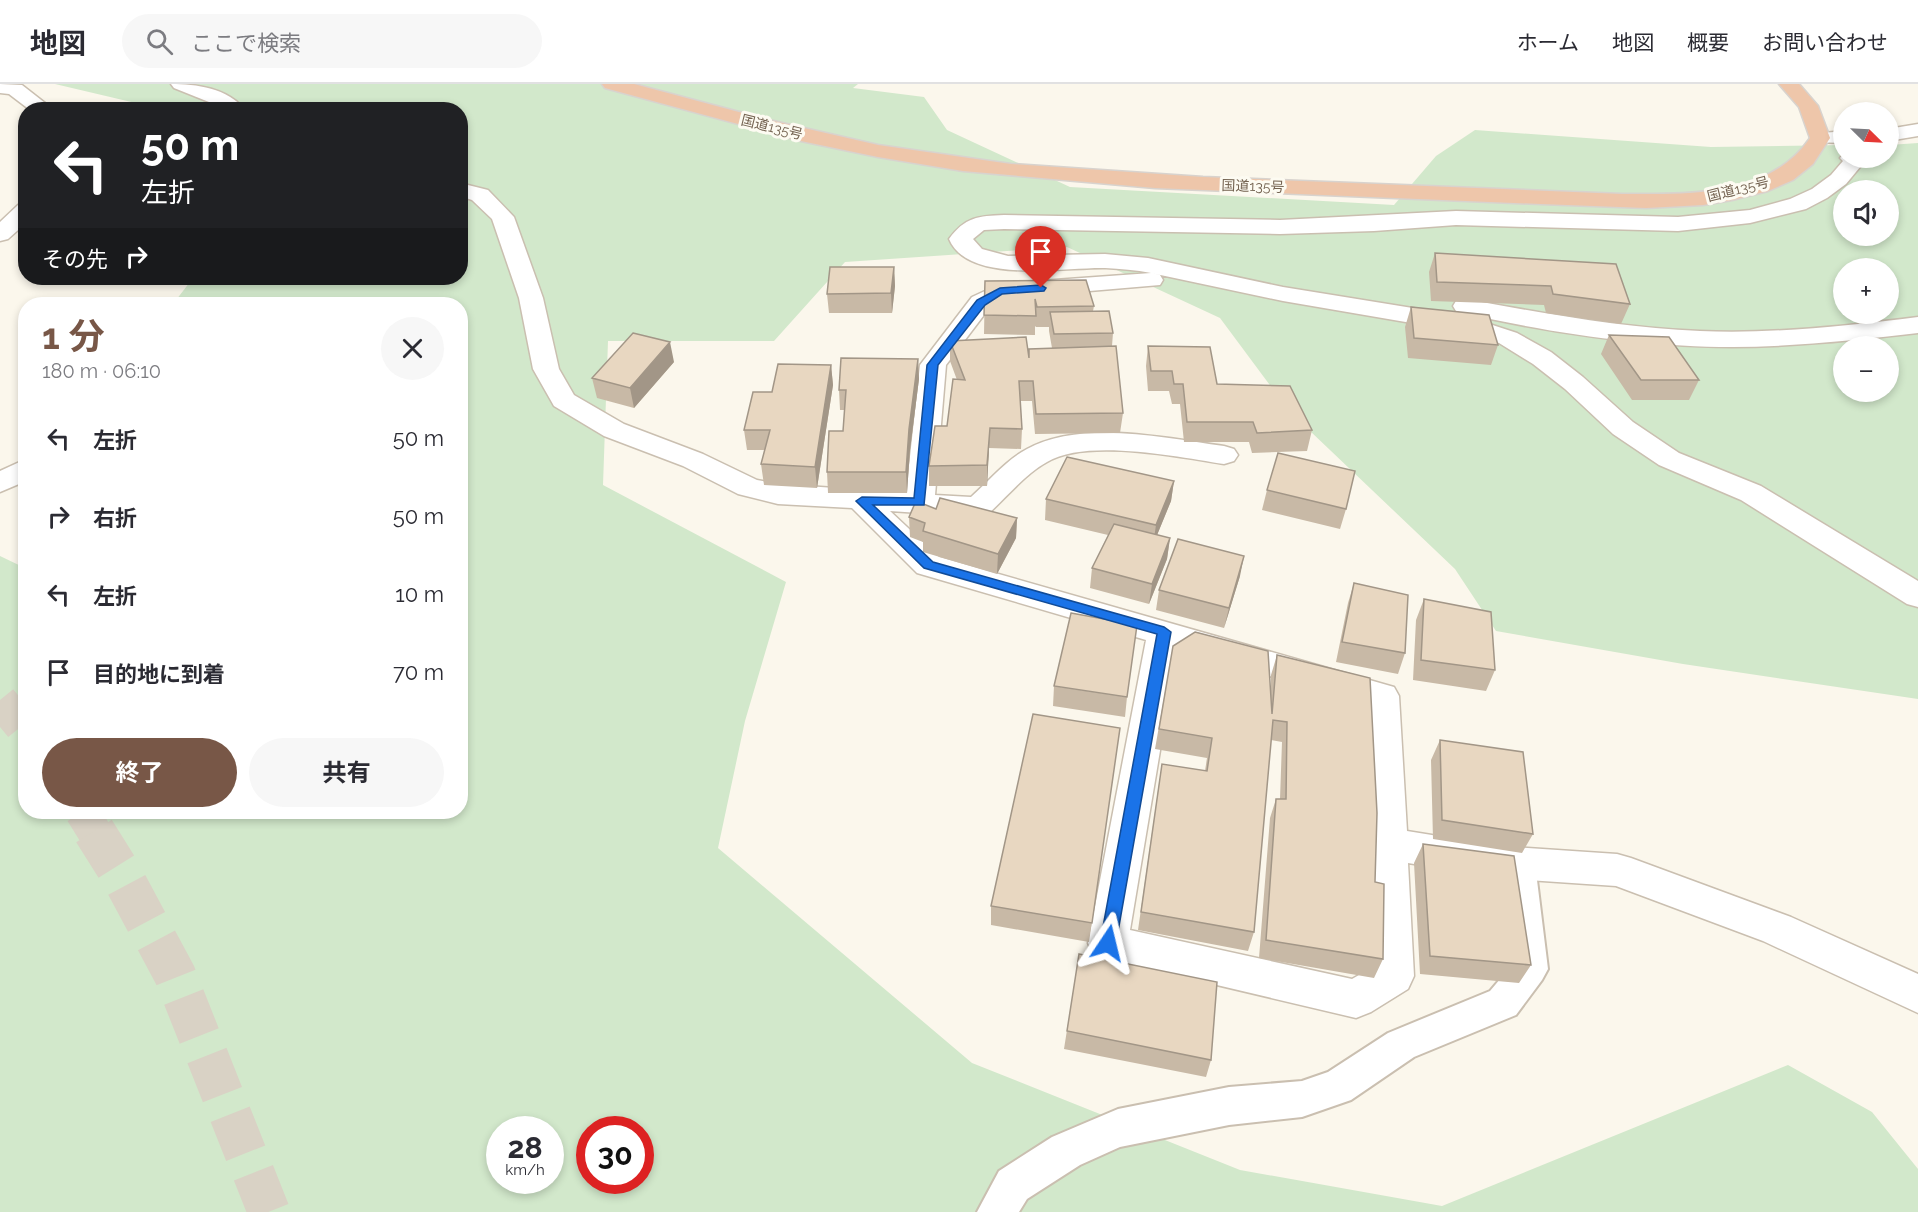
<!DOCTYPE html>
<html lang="ja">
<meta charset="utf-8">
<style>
body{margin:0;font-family:Raleway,"Noto Sans JP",sans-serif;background:#f7f7f7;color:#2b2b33;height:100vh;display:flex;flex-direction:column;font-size:22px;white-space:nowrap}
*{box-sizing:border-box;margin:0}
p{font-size:20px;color:#7c7c81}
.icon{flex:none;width:33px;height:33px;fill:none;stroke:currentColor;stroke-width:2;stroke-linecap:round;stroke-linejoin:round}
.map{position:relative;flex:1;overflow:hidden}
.panel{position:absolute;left:18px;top:213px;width:450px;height:522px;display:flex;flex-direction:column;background:#fff;border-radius:24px;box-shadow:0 3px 9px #0003}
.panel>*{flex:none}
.hud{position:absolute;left:18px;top:18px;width:450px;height:183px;border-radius:24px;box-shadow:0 3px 9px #0003;background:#202124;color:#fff;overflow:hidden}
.needle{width:39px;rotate:114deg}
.fabs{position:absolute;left:1833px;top:18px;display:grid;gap:12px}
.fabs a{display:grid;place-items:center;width:66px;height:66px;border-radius:50%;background:#fff;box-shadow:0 3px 9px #0003;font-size:30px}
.speed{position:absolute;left:486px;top:1032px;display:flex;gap:12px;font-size:30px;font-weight:700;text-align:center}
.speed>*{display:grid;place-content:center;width:78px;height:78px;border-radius:50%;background:#fff;box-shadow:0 3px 9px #0003;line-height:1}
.speed small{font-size:15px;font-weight:400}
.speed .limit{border:9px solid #d22;background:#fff;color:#111}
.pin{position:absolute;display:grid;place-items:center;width:51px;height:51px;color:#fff;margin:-62px -26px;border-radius:50% 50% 50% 0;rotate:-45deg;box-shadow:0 0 6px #0007}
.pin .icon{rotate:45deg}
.me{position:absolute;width:66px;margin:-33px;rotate:10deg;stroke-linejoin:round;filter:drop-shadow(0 0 4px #0008)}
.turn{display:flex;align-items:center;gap:21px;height:126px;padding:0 24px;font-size:27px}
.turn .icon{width:78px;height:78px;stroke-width:2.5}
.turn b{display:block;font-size:42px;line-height:51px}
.then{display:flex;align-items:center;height:57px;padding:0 24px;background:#0003;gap:12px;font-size:22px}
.round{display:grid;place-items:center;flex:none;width:63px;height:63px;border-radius:32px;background:#f7f7f7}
.head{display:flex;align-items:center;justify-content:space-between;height:102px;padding:0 24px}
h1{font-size:36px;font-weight:700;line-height:45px;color:#785747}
.action{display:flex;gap:12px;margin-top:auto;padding:12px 24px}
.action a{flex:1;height:69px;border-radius:36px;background:#785747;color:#fff;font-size:24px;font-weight:700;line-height:69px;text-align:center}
.action a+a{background:#f7f7f7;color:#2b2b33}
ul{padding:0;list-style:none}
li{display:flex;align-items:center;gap:18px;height:78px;padding:0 24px}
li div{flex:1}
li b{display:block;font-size:22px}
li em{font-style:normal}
header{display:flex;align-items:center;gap:36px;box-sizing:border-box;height:84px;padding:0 30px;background:#fff;border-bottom:2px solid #e1e1e2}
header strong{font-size:28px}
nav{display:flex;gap:33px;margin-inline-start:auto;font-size:21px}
.search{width:420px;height:54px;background:#f7f7f7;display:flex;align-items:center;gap:15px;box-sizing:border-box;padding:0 21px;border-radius:33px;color:#7c7c81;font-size:22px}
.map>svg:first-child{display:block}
</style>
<header>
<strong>地図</strong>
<div class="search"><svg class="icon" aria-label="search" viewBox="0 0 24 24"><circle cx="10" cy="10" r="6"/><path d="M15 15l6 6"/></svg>ここで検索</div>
<nav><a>ホーム</a><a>地図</a><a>概要</a><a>お問い合わせ</a></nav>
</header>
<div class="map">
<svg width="1918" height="1128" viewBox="0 0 1918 1128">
<rect width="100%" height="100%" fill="#fbf7ec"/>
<path fill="#d2e8cb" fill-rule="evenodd" d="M55,0H858L853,4L924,13L947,46L1070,103L1394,121L1436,72L1475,46L1711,63L1843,61L1844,74H1888L1889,61L1918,59V615L1683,580L1496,547L1455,485L1289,327L1220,234L1067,163L845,178L774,257H608L603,401L786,498L745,637L718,764L972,979L1240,1086L1442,1122L1788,981L1872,1028L1918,1085V1128H0V472L25,484L26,728H460V220H173L193,194H460V26L161,25ZM1844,106H1888V152H1844ZM1844,184H1888V230H1844ZM1844,262H1888V308H1844ZM500,1046H550V1096H500ZM590,1046H640V1096H590Z"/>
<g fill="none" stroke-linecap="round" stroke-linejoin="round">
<path stroke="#d9d2c5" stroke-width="34" stroke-dasharray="34 16" stroke-linecap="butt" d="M0,616L26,648
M82,728L95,749"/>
<path stroke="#d9d2c5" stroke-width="42" stroke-dasharray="42 21" stroke-linecap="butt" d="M94,747L121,790L175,891L269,1128"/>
<g stroke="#cabfb0" stroke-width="4">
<path id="lane" d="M1519,766L1531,770L1535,780L1548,885L1542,896L1516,931L1414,973L1351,1016L1302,1033L1229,1041L1120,1063L1080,1081L1027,1115L1019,1128H977L999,1087L1052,1053L1118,1025L1229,1003L1302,997L1328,988L1388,949L1490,907L1512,881L1503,780L1507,770Z"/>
</g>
<g stroke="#cabfb0" stroke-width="3">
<path id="street" d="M0,0L22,1L54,26H30L9,10L0,9Z
M171,0C196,0 228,4 245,26H220L209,18L174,4Z
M1918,40V52L1888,57V45Z
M1844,47V59L1813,58L1810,54L1813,50Z
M1844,70V74H1862L1865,77L1846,100L1827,114L1806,125L1750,139L1678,147L1456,141L1374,147L1280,150L1004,145L984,146L973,155L982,165L1008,172L1105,170L1148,174L1283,203L1468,233L1517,249L1551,268L1583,293L1633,338L1679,369L1761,402L1918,497V523L1907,520L1741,416L1659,381L1613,350L1565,305L1533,280L1499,259L1464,248L1283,217L1151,189L1160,191L1163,196L1160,201L1006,214L990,223L946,281L935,411L971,413C989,397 1006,376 1027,365C1082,335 1166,354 1224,362L1234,365L1238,371L1234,377L1224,380C1178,373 1087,354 1047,378C1025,390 1007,413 988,430L978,433L890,427L939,473L1394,603L1399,612L1407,747L1500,762L1617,770L1631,774L1791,833L1918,890V929L1763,857L1616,802L1500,794L1408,779L1414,892L1408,905L1371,928L1356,934L1094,872L1088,859L1146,556L917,489L852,424L778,420L738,410L683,382L604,352L554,322L533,285L519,214L492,135L472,116L460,112V99L488,106L514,133L543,214L559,285L574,311L624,340L703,370L757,396L778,400L906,409L920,281L972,213L1000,200L1151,189C1136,186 1120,185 1105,184C1065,183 968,201 949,155C965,133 978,132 1004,131L1280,136L1456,127L1678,133L1750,126L1790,115L1812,105L1831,91L1843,77L1840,74ZM1177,565L1365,620L1373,883L1352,895L1130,846Z
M26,119V139L8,155L0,157V138L18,121Z
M1465,215C1543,229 1621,244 1700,247C1773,250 1846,242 1918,233V249C1856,256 1794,263 1732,263C1645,263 1541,248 1456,227L1453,222L1456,217Z
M26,375V397L0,408V387Z"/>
</g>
<g stroke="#d8d3ce" stroke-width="3">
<path id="highway" d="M602,0H634L769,36L878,61L1011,80L1203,93L1622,110C1687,110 1769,114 1810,54L1799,23L1779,0H1799L1818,22L1830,54L1813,80L1793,96L1768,107L1732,116L1703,121L1646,124L1541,120L1155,104L963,87L878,73L801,57L605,4Z"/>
</g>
<use href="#lane" fill="#fff" fill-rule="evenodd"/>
<use href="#street" fill="#fff" fill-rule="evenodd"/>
<use href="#highway" fill="#eec6aa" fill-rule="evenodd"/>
</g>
<path fill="#c8b9a6" d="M1435,169L1630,220L1621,240L1546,229L1544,221L1431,217L1429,188Z
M894,183L895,202L892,229H829L827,210Z
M985,197L1094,222L1093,227L1113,249L1112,262L1123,329L1120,349L1035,350L1032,317H1020L1022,345L1021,365L989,364L987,402H929V382L947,342L957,296L950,277V257L1029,272L1052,264L1049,247V243H1036L1035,242V251L984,250Z
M1411,223L1498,261L1491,281L1408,274L1405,243Z
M1609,251L1699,296L1689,316H1632L1601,270Z
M1148,262L1217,300L1312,346L1307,367L1252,369L1249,358H1184L1180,320H1172L1169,307H1148L1146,282Z
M918,275L919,295L910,366L907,409H828L827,388L843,347L845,326H840L839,306Z
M674,278L634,324L597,314L592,294Z
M831,281L833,301L817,404L764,401L761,380L765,366H747L744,346L772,308Z
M1174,397L1171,417L1157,451L1170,454L1167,475L1149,520L1090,504L1092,484L1108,451L1045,436L1046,415Z
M1267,406L1346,425L1340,445L1262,426Z
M936,425L1017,434L1016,454L997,490L923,468V458L910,453L909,433Z
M1240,492L1224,544L1156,526L1159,506Z
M1354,499L1405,569L1398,590L1336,578L1348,519Z
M1424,515L1495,586L1486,607L1413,596L1416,536Z
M1173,562L1271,602V591L1277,571L1375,798L1383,875L1374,894L1259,874L1270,734L1276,715H1280L1282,658L1271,656L1254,848L1248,867L1138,846L1159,700L1162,680L1205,687L1207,674L1155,665Z
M1054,602L1127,613L1125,633L1053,622Z
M1120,644L1089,858L991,841V822Z
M1440,656L1533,750L1522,769L1433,755L1431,676Z
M1423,760L1531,881L1519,899L1420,890L1414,779Z
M1079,870L1211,976L1206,993L1064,965Z"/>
<path fill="#a29687" d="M894,183L895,202L892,229L891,209Z
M670,258L674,278L634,324L630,304Z
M918,275L919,295L910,366L907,409L906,388L909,345Z
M831,281L833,301L817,404L815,383Z
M990,344L989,364L987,402V381Z
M1174,397L1171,417L1153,461L1156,441Z
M1017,434L1016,454L997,490L998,470Z
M1170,454L1167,475L1149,520L1152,500Z
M1244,472L1240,492L1224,544L1229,524Z"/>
<path fill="#e8d7c1" stroke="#a29687" stroke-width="1.5" d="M1435,169L1616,180L1630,220L1553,210L1551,202L1437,198Z
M830,183H894L891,209L827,210Z
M1086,196L1094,222L1037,223L1035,215L1036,232L984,231L985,197Z
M1411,223L1489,231L1498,261L1414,254Z
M1109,227L1113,249L1054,250L1050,228Z
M633,249L670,258L630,304L592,294Z
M1609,251L1669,253L1699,296H1641Z
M1026,253L1029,274V265L1116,262L1123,329L1036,330L1033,297H1019L1022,345L990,344L987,381L929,382L935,342H947L953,295L965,296L950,257Z
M1148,262L1210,263L1217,300L1290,302L1312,346L1257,349L1253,338H1187L1183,300H1174L1172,287H1151Z
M841,274L918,275L909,345L906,388H827L829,347H843L846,306H839Z
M778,280L831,281L815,383L761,380L770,346H744L753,308H772Z
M1278,369L1355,387L1346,425L1267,406Z
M1067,373L1174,397L1156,441L1046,415Z
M940,414L1017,434L998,470L923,447L925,439L909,433L916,417L936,425Z
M1114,440L1170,454L1152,500L1092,484Z
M1178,455L1244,472L1229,524L1159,506Z
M1354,499L1408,511L1405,569L1342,558Z
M1424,515L1491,528L1495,586L1421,576Z
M1071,529L1137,541L1127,613L1054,602Z
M1195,548L1268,567L1272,630L1277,571L1370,594L1377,729L1375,798L1384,800L1383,875L1266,856L1276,715H1286L1287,638L1273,636L1254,848L1141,828L1162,680L1207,687L1212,654L1159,645L1173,562Z
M1033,630L1120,644L1092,839L991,822Z
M1440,656L1523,668L1533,750L1442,736Z
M1423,760L1514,772L1531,881L1430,872Z
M1079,870L1217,898L1211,976L1067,947Z"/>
<path fill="#1a73e8" stroke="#114b97" stroke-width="1.5" d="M1041,201L1046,204L1044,207L1002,210L985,221L938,281L924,421H873L933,478L1164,543L1171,548L1116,859L1114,864L1108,867L1102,864L1100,859L1157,550L924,484L856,417L862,413L914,414L927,281L977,216L1000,204Z"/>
<g text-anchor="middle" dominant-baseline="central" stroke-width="6" stroke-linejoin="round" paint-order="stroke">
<g font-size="14" fill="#746351" stroke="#fdfbf2">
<text transform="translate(772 43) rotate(14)">国道135号</text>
<text transform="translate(1253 102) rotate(2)">国道135号</text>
<text transform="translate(1738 105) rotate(-14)">国道135号</text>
</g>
</g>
</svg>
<div class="fabs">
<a><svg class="needle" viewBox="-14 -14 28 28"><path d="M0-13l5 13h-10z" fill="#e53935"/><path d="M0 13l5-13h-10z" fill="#7c7c81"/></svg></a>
<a><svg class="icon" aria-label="sound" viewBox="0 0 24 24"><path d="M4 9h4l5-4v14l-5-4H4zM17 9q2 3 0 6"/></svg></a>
<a>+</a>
<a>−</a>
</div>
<div class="speed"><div>28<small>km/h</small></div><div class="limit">30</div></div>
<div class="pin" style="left:1041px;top:204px;background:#d93025"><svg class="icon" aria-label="arrive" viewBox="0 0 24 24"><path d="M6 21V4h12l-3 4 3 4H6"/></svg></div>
<svg class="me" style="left:1108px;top:859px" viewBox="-20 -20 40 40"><path d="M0-17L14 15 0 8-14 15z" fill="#1a73e8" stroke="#fff" stroke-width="4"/></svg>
<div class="hud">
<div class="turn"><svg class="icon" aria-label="left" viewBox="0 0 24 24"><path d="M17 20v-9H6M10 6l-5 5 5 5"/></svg><div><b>50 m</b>左折</div></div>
<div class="then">その先<svg class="icon" aria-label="right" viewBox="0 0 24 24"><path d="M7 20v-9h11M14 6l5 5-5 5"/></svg></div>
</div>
<section class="panel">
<div class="head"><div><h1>1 分</h1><p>180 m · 06:10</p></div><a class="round"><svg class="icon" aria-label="close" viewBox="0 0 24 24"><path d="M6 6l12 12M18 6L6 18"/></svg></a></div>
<ul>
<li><svg class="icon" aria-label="left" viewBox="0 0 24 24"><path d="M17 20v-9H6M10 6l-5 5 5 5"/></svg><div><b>左折</b></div><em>50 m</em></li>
<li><svg class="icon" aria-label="right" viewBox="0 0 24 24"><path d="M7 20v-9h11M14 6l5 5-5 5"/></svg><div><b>右折</b></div><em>50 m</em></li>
<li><svg class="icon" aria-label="left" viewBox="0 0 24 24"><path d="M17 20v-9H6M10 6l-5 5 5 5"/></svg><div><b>左折</b></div><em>10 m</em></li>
<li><svg class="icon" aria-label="arrive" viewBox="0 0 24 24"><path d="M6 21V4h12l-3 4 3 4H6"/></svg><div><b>目的地に到着</b></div><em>70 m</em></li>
</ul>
<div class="action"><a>終了</a><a>共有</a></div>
</section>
</div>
